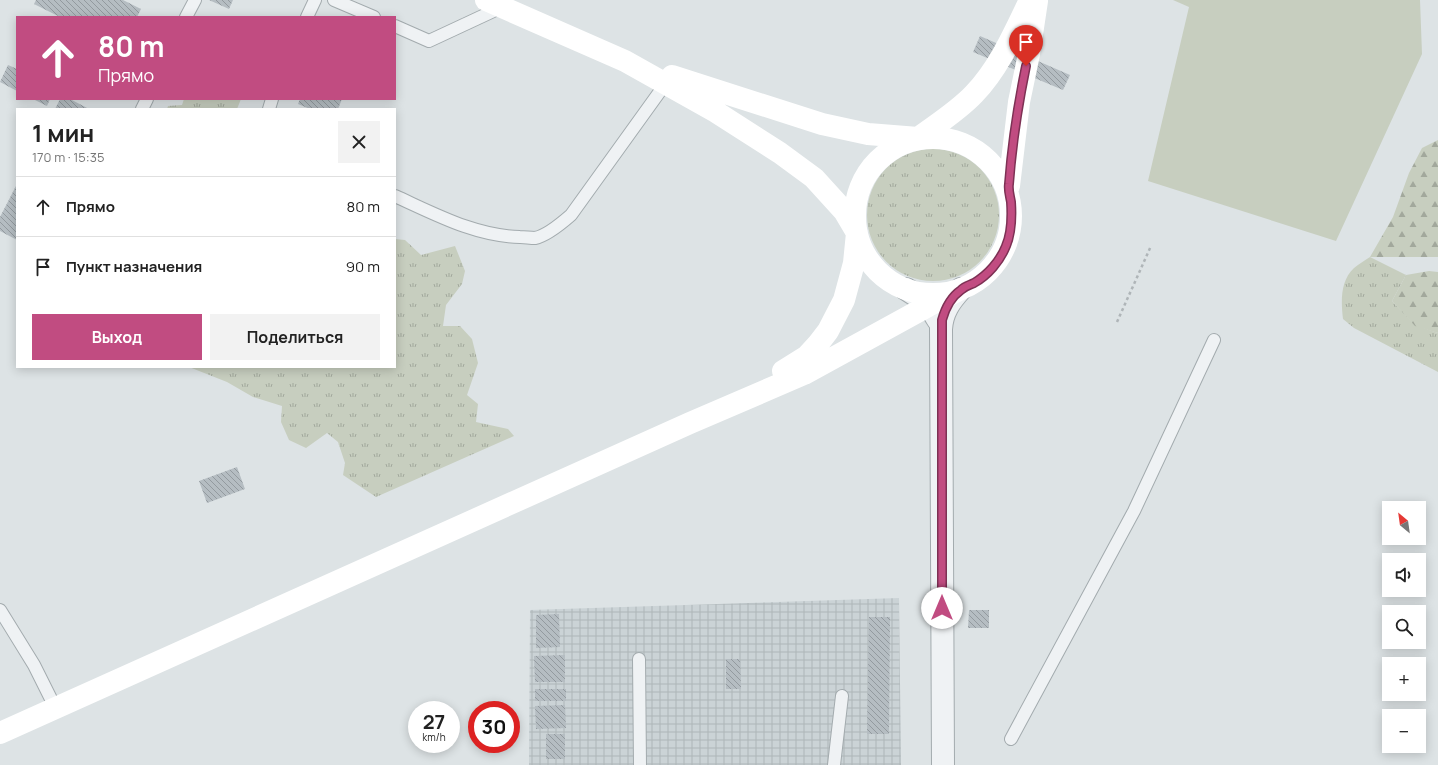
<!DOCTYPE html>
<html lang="ru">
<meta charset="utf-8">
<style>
body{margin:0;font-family:Manrope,sans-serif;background:#f2f2f2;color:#222;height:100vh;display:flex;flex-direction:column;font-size:15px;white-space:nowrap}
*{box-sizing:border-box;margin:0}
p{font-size:13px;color:#767676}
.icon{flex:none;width:22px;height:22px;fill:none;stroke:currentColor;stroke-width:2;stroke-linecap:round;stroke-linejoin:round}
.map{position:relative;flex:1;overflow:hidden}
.panel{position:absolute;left:16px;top:108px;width:380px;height:260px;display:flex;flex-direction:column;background:#fff;border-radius:0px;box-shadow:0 2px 10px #0003}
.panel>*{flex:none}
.top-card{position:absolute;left:16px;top:16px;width:380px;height:84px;border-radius:0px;box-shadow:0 2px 10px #0003;background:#c14c81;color:#fff;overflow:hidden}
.needle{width:26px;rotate:331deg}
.tools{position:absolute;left:1382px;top:501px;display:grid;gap:8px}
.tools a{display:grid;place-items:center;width:44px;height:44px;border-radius:0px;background:#fff;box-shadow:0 2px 10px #0003;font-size:20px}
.speed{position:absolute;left:408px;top:701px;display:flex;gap:8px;font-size:20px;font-weight:700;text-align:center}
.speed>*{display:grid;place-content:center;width:52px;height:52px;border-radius:50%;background:#fff;box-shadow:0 2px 10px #0003;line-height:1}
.speed small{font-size:10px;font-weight:400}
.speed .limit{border:6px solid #d22;background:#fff;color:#111}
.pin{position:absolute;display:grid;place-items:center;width:34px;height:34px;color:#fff;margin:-41px -17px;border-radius:50% 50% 50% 0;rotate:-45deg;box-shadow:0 0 4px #0007}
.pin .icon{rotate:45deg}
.me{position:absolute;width:44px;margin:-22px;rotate:0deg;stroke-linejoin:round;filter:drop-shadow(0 0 3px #0008)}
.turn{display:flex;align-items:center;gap:14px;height:84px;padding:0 16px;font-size:18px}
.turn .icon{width:52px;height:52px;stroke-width:2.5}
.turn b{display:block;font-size:28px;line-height:34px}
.round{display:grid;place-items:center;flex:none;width:42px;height:42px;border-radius:0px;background:#f2f2f2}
.headline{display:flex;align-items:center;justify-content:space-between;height:68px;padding:0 16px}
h1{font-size:24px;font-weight:700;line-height:30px}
.button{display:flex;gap:8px;margin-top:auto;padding:8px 16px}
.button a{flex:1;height:46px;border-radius:0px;background:#c14c81;color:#fff;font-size:16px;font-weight:700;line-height:46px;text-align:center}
.button a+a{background:#f2f2f2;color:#222}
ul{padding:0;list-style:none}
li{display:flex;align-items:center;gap:12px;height:60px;padding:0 16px;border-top:1px solid #e0e0e0}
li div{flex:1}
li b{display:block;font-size:15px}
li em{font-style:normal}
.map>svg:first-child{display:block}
</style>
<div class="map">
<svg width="1438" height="765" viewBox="0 0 1438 765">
<defs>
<pattern id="industrial-grid" width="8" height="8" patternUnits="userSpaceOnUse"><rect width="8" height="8" fill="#cbd3d6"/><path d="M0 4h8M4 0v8" fill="none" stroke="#aeb6b8"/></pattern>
<pattern id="grass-tufts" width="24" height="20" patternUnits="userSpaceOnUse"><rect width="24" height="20" fill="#c7cebf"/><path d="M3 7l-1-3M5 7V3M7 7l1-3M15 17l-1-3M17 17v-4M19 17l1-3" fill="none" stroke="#a2a89c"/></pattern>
<pattern id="forest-firs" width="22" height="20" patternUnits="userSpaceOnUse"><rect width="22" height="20" fill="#c7cebf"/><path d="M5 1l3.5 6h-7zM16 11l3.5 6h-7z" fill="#a2a89c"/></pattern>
<pattern id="building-back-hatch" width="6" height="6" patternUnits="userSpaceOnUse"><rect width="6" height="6" fill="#b5bdc2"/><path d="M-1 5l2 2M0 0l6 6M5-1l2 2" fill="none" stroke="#939a9f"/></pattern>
</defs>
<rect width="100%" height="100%" fill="#dde3e5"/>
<path fill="url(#industrial-grid)" d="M899,598L901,765H529L530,610Z"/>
<path fill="url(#grass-tufts)" d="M184,99H241L237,109H167L168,106L182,105Z
M867 215a66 66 0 1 1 132 0a66 66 0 1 1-132 0Z
M395,239L405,240L421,255L455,246L465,271L462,284L446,305L443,326H460L472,339L478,363L467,395L478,404L476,422L508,429L514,436L376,497L343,475L345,463L338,442L327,433L306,448L289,440L281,422L282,406L253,397L227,382L189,367H395Z
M1370,257L1406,275L1392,301L1415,325L1438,333V372L1354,328L1343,319C1341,302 1340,281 1354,268C1359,264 1365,260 1370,257Z"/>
<path fill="url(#forest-firs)" d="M1438,140V257H1370L1393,217L1409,173L1422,148Z
M1429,271L1438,272V333L1415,326L1392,301L1406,275Z"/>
<path fill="#c7cebf" d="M1173,0H1420L1422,54L1336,241L1148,181L1189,7Z"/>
<path fill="url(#building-back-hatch)" d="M36,0H123L141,9L137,17H60L34,4Z
M209,0H233L229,9Z
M980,36L1070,75L1063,90L973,52Z
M8,65L17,69V91L0,82Z
M33,99H50L47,106Z
M60,99H70L89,109H55Z
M300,99H342L338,109H310L298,104Z
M17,184V240L0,231V217Z
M237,467L245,489L207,503L199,481Z
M969,610H989V628H968Z
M559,614L560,647L536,648V615Z
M869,617H890L889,734H867Z
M565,655V682H535L534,656Z
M726,659H740L741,689H726Z
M535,689H566V701H535Z
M565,705L566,728L536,729L535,706Z
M546,734H565V759H546Z"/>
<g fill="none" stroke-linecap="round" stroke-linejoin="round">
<g stroke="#a3abae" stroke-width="14">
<path id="lane" d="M334,0L374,17
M186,17L195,0
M307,17L315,0
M395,26L429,41L502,7
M142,109L147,99
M269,109L272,99
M395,196C435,214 475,236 520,237C525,237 530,238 535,238C546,236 563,222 571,215L666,83
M0,610L34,665L56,709
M639,659L640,765
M1011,739L1134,511L1214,340
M834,765L842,696"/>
</g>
<g stroke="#a3abae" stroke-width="24">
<path id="street" d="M906,289C920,297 931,306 938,320
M943,765L941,329C942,312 950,301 961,289"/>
</g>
<path stroke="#afb5b8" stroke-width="2.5" stroke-dasharray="3 3" stroke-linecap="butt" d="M1117,322L1151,246"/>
<use href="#lane" stroke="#eff2f4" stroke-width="12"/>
<use href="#street" stroke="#eff2f4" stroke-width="22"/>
<path stroke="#fff" stroke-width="22" d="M486,0L625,61L716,112L780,153L814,178L844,211L857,233L854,263L844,300L828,331L818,344L807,356L783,371
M672,76L822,124L868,134L918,138C937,124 958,111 974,94C999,68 1014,33 1030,0
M855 216a78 78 0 1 1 156 0a78 78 0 1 1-156 0Z
M1009,186L1019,102L1029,54L1037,1
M0,733L690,423L804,374L928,306L961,289"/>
</g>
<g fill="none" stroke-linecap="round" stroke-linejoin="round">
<g stroke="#7d3154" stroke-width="10">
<path id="route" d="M942,608V320C945,309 951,297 961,290C965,286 970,285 974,283C988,275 1000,261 1006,246C1012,232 1012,217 1011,202C1010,196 1008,190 1009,184C1012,144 1018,105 1026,66"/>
</g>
<use href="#route" stroke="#c14c81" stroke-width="7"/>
</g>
</svg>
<div class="tools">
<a><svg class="needle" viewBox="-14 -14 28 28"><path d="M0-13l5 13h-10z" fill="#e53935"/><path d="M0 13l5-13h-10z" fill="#767676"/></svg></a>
<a><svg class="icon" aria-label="sound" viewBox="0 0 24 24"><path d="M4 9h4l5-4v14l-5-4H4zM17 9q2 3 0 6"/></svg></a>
<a><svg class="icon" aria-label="search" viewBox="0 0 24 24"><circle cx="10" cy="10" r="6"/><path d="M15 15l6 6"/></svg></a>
<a>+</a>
<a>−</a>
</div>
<div class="speed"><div>27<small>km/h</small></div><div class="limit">30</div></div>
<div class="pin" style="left:1026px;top:66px;background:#d93025"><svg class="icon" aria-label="arrive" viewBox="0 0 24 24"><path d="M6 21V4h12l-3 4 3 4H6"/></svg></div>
<svg class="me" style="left:942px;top:608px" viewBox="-20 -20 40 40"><circle r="19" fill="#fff"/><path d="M0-13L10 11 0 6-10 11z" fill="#c14c81"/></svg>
<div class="top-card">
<div class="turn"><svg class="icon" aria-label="ahead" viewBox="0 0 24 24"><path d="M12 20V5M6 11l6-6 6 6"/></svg><div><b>80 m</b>Прямо</div></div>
</div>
<section class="panel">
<div class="headline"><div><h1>1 мин</h1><p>170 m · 15:35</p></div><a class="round"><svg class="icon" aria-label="close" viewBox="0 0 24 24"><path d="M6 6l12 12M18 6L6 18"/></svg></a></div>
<ul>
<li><svg class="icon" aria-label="ahead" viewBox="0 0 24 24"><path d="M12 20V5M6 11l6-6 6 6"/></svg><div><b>Прямо</b></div><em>80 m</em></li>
<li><svg class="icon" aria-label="arrive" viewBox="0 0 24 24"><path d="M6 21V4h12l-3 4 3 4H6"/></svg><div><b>Пункт назначения</b></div><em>90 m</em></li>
</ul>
<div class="button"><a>Выход</a><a>Поделиться</a></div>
</section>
</div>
